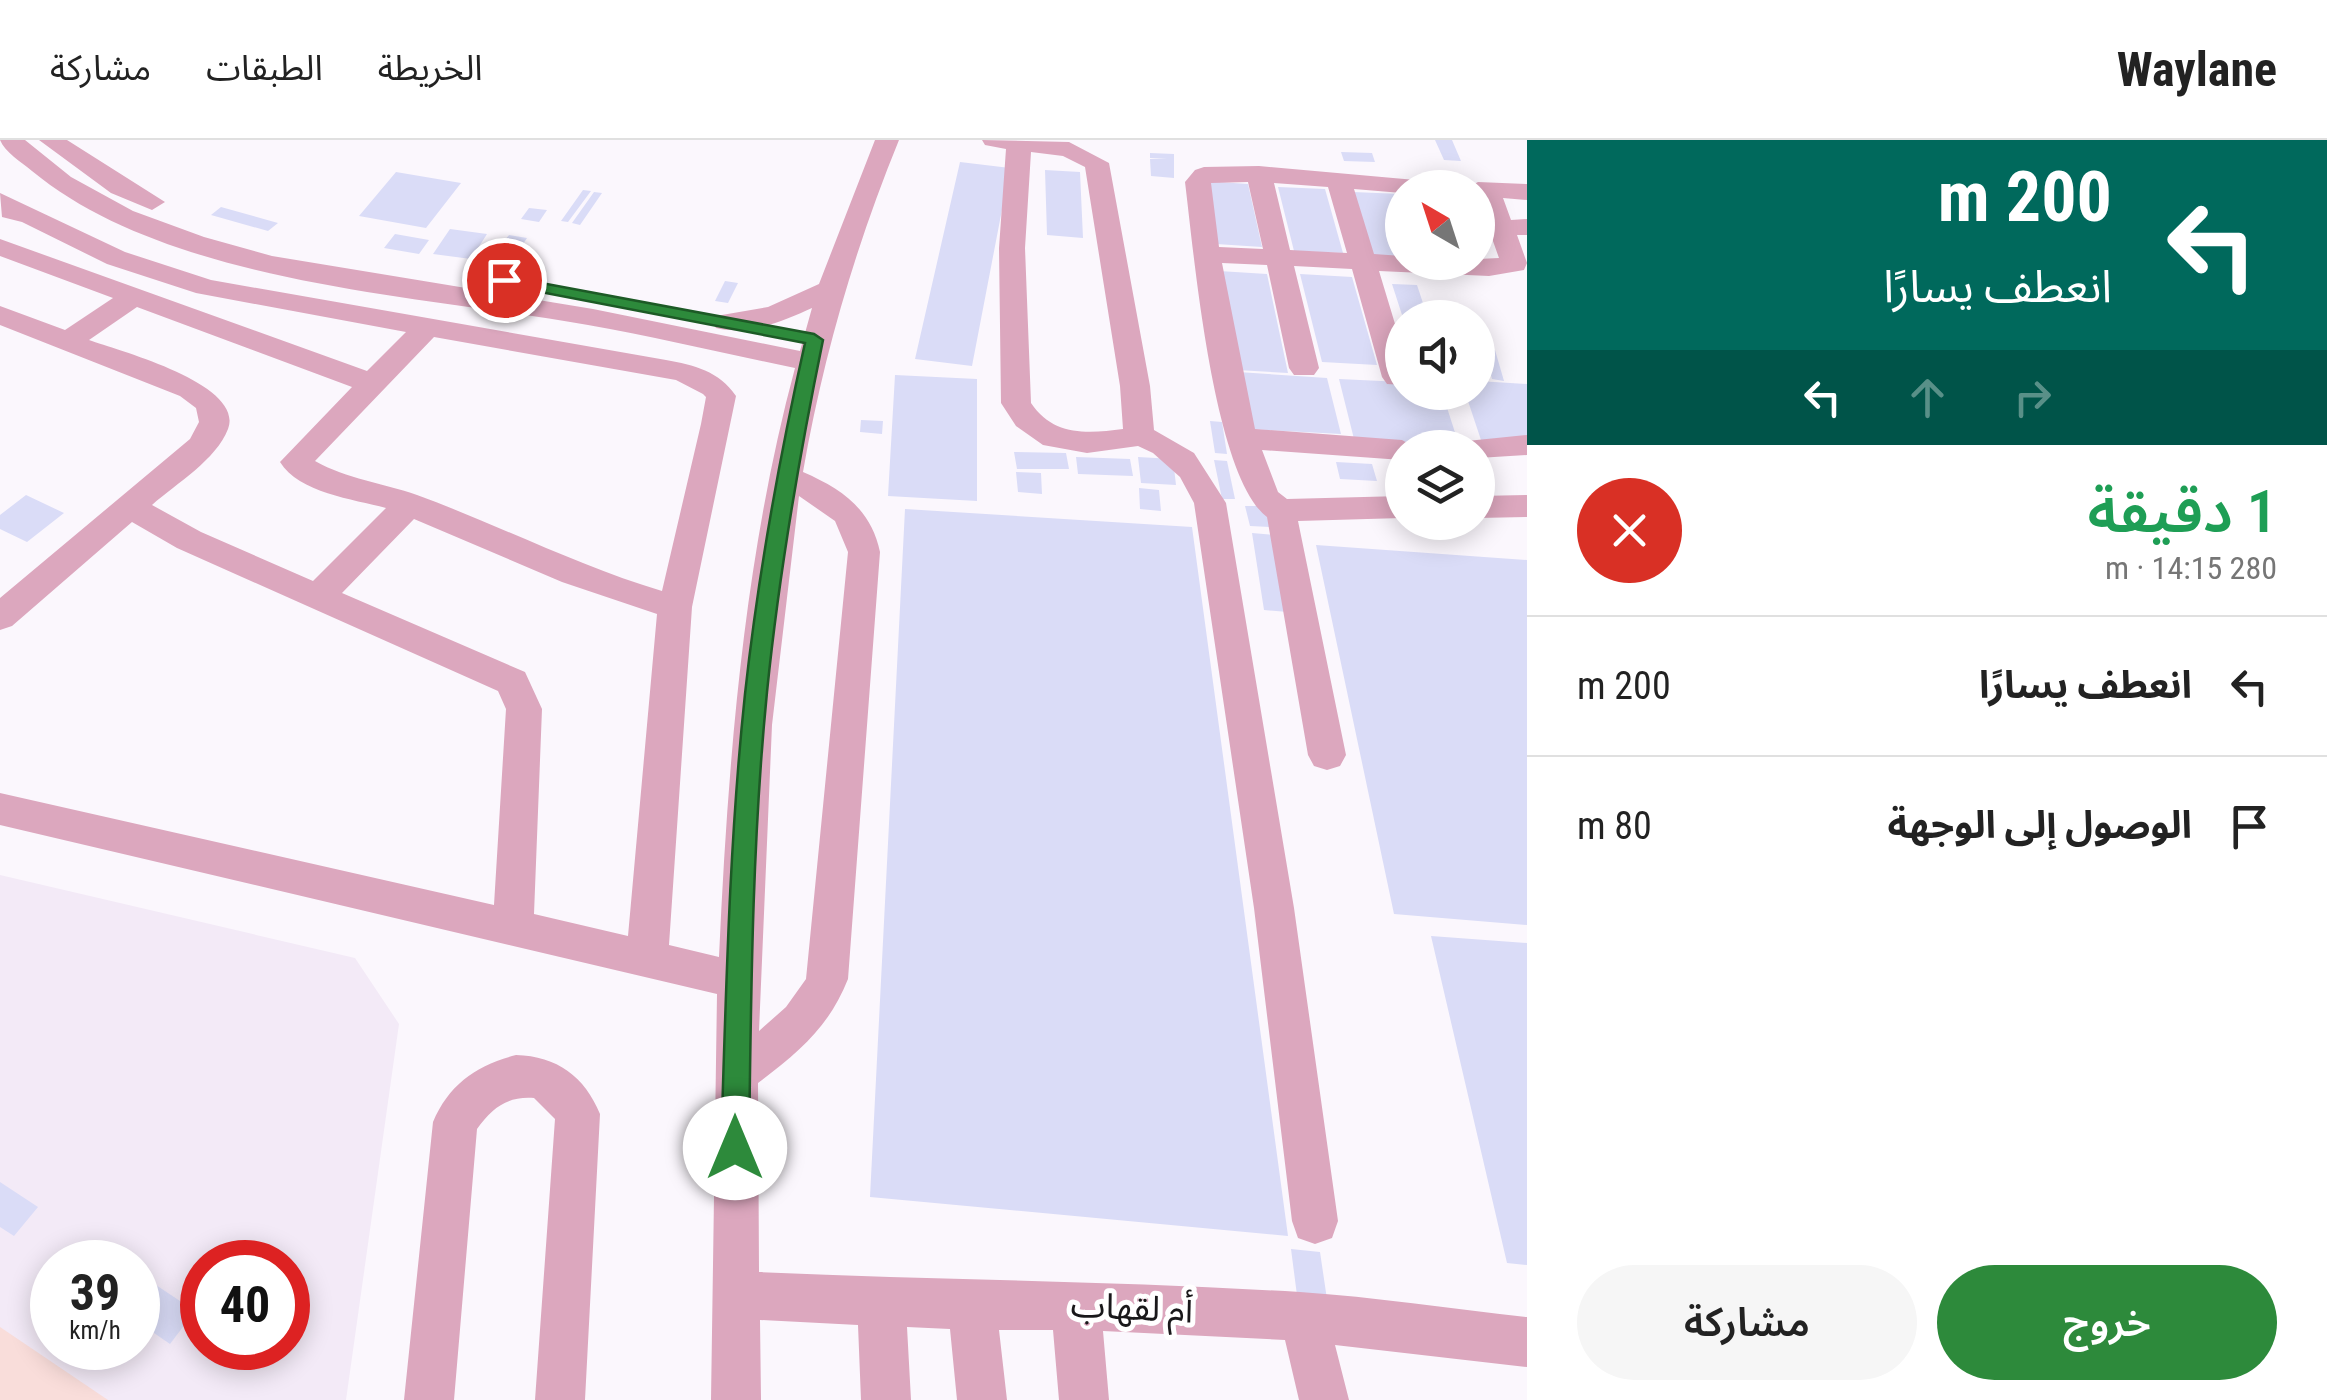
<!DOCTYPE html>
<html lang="ar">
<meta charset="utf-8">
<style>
body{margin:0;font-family:"Roboto Condensed","Noto Sans Arabic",sans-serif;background:#f6f6f6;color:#222;direction:rtl;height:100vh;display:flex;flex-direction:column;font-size:38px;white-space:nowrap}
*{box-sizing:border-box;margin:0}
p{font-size:32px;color:#767676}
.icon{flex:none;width:55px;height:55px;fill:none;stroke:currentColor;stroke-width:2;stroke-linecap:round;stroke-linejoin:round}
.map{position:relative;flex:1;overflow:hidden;direction:ltr}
.details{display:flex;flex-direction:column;background:#fff;width:800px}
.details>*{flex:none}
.banner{background:#00695c;color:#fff;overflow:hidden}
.needle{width:65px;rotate:321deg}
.tools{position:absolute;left:1385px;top:30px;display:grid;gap:20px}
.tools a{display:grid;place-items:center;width:110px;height:110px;border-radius:50%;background:#fff;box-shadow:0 5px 25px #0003;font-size:50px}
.speed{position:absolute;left:30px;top:1100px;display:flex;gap:20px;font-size:50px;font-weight:700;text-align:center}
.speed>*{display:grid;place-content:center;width:130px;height:130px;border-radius:50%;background:#fff;box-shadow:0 5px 25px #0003;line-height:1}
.speed small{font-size:25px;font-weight:400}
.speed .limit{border:15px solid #d22;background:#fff;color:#111}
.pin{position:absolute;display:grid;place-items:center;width:85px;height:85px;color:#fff;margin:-42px;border:5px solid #fff;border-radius:50%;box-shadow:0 2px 10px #0007}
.me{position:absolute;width:110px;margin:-55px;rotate:0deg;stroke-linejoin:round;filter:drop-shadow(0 0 8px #0008)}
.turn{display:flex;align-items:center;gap:35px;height:210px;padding:0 50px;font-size:45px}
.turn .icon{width:130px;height:130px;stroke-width:2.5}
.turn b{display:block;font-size:70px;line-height:85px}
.lanes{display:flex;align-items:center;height:95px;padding:0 50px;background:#0003;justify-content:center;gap:50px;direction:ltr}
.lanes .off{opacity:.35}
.round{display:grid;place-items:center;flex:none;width:105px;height:105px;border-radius:52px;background:#f6f6f6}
.summary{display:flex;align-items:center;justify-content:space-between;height:170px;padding:0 50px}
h1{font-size:60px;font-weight:600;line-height:75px;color:#1e9e55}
.primary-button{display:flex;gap:20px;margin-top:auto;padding:20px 50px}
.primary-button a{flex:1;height:115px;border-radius:60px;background:#2d8a3b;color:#fff;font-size:40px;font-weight:600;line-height:115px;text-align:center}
.primary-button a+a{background:#f6f6f6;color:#222}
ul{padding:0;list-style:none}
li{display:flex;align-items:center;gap:30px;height:140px;padding:0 50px;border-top:2px solid #e0e0e0}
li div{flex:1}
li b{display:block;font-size:38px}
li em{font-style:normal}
header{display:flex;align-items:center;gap:60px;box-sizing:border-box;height:140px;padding:0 50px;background:#fff;border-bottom:2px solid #e0e0e0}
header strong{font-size:48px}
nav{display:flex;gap:55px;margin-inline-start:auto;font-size:35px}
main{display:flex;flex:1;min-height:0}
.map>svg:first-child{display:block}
</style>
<header>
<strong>Waylane</strong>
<nav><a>الخريطة</a><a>الطبقات</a><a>مشاركة</a></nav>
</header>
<main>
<section class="details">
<div class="banner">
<div class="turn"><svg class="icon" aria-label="left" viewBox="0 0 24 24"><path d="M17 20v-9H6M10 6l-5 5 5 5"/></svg><div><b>200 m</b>انعطف يسارًا</div></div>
<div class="lanes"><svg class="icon" aria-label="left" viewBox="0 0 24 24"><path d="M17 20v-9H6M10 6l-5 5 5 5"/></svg><svg class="icon off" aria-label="ahead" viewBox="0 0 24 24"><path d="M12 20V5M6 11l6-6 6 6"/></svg><svg class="icon off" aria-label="right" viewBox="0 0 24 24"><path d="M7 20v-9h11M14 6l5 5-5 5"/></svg></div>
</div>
<div class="summary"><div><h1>1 دقيقة</h1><p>280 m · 14:15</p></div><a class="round" style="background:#d93025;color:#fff"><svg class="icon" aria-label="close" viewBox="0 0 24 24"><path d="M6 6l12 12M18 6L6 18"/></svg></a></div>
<ul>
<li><svg class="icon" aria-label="left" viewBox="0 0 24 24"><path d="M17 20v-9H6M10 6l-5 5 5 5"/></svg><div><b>انعطف يسارًا</b></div><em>200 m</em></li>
<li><svg class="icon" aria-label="arrive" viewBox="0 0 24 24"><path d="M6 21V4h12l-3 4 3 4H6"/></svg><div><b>الوصول إلى الوجهة</b></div><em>80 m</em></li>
</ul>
<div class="primary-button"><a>خروج</a><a>مشاركة</a></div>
</section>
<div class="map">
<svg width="1527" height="1260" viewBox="0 0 1527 1260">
<rect width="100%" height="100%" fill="#fbf7fd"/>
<path fill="#f3eaf7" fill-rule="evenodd" d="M0,735L355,818L399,884L346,1260H0ZM52,1122H138V1208H52ZM202,1122H288V1208H202Z"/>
<path fill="#f9ddda" d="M0,1187L108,1260H0Z"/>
<path fill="#dadcf7" d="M1435,0H1452L1461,21L1444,20Z
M1341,12L1372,13L1375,22L1344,21Z
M1150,13L1174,14V38L1151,36L1150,19H1167L1150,18Z
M960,22L1010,28L972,226L915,219Z
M1045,30L1080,32L1083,98L1047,95Z
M396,32L461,43L426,88L359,76Z
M1204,41L1248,44L1262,107L1216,104Z
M1278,47L1325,49L1343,113L1294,111Z
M583,50L591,51L568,82L561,81Z
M594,52L602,53L580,85L572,83Z
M1353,52L1401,54L1402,117L1373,115Z
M221,67L278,83L268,91L211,75Z
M529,68L547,70L539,82L521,79Z
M450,89L487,94L471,119L433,114Z
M395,94L429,100L419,114L384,108Z
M509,95L527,98L519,110L500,106Z
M1219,131L1267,134L1288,233L1237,230Z
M1300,134L1352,137L1377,225L1322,222Z
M725,141L738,143L728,163L715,161Z
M1392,144L1417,145L1428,178H1403Z
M1484,209L1495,210L1504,241L1492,239Z
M1238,232L1327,238L1341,294L1248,289Z
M895,235L977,239V361L888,356Z
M1339,239L1402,242V252H1442L1459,305L1354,299Z
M1478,241L1527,244V302L1481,300L1465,252H1478Z
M861,280L883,281L882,294L860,292Z
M1210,281L1222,282L1227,314L1215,313Z
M1014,312L1066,313L1069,329H1017Z
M1076,317L1130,319L1133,336L1078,334Z
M1138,317L1173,319L1176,345L1141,343Z
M1214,320L1227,321L1235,359H1222Z
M1336,322L1372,324L1377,341L1340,339Z
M1016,332L1041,333L1042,354L1018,352Z
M1139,348L1159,350L1161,371L1140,369Z
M26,355L64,373L27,402L0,389V375Z
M1245,366H1265L1270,387L1250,386Z
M905,369L1192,387L1288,1096L870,1057Z
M1252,393L1274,395L1288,472L1264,470Z
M1316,405L1527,420V785L1394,774Z
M1431,796L1527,803V1125L1507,1123Z
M0,1042L38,1067L14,1096L0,1087Z
M1291,1109L1320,1112L1328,1166L1298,1163Z
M138,1133L195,1171L170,1204L138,1182Z"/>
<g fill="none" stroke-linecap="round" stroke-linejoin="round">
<path fill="#dca7be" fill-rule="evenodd" d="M0,0H25L71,37L133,71L204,97L272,116L593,169L800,211L812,168C784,181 747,196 716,188L712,182L716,176L768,167L819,144L875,0H899C855,108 823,217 803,332C842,349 871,369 880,412L848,839C829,887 799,912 758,943L759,1132C939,1140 1119,1141 1300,1152C1375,1157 1451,1169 1527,1177V1227L1335,1205L1349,1260H1299L1285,1200L1103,1191L1109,1260H1059L1053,1190H999L1007,1260H957L950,1189L907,1187L911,1260H861L858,1185L760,1180L761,1260H711L717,854L0,685V653L494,765L506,569L498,551L177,408L132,382L12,486L0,490V458L190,299L199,282L196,268L180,256L0,185V166L65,190L113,158L0,116V99L367,231L406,192L196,153L107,124L22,82L2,77L0,53L125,112L211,140L666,220C694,225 719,231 736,256L692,467L669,805L719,817C728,620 744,417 795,228C726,214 657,197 588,185C417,155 169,144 32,31C21,22 5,12 0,0ZM137,167L352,247L280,322C299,353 353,359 386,368L313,441L201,392L152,365C177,343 216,320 228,289C245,244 120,211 89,200ZM434,197L676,240L703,254L706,257L701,284L662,451C578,426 499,385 417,355C383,343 347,339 315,321ZM799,356L835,381L848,412L806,839L786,867L759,891L772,585ZM414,379L562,442L657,474L628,796L534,774L542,569L525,532L342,453Z
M39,0H67L165,62L152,70L111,53Z
M982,0L1069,2L1109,23L1150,246L1154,290L1194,313L1226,363L1294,768L1338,1081L1332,1098L1315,1104L1298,1098L1292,1081L1254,768L1194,363L1180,337L1153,313L1138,306L1087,313L1043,305L1016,286L1001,263L999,108L1006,9L985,5ZM1031,12L1063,16L1085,27L1120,246L1123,289C1087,294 1053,296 1031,263L1025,108Z
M1259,26L1449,43L1452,48H1402V53L1354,49L1374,114L1402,116V122H1478V119L1499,118L1478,59V48H1467L1478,42L1527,44V60L1503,58L1511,80L1527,79V95H1517L1527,123L1524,130L1489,136L1379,131L1402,207V245L1387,244L1382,237L1352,129L1294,126L1319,228L1314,235H1294L1289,228L1267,125L1222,123L1255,289L1402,300L1416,308H1402V320L1262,310L1278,352L1287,359L1402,356V378L1298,381L1346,615L1340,626L1327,630L1314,626L1308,615L1267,377C1213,336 1194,114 1185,42L1195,30L1204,27ZM1248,42L1263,109L1219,107L1211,43ZM1274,43L1328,47L1347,113L1290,110Z
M1527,295V315L1478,318V308H1463L1467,301Z
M1527,355V377L1478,378V356Z
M516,915C557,916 585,937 600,974L585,1260H535L555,979L534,958C507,956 492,968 477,989L454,1260H404L433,982C449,944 477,925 516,915Z"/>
</g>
<path fill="#2d8a3b" stroke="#1d5a26" stroke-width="2.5" d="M504,136L814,194L823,200C799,317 779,433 767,552C752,703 751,856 749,1008L745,1017L735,1021L725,1017L721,1008C726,856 729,704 745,554C758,436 779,319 805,203L499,144V137Z"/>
<g text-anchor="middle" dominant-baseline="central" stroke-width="10" stroke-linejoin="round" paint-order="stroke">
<g font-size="35" fill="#19181a" stroke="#fff">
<text transform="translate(1132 1168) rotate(3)">أم لقهاب</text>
</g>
</g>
</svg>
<div class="tools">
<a><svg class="needle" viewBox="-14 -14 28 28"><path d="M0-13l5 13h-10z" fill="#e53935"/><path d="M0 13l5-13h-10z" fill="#767676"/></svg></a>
<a><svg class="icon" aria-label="sound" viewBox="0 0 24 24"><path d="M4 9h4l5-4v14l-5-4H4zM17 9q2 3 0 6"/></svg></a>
<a><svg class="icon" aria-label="layers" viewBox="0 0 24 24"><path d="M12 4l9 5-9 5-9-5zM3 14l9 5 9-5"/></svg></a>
</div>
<div class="speed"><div>39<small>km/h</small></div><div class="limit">40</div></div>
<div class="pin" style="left:504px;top:140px;background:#d93025"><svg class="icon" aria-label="arrive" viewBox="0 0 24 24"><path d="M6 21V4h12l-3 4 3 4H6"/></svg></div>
<svg class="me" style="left:735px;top:1008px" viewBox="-20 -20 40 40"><circle r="19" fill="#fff"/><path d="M0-13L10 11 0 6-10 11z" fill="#2d8a3b"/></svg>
</div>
</main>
